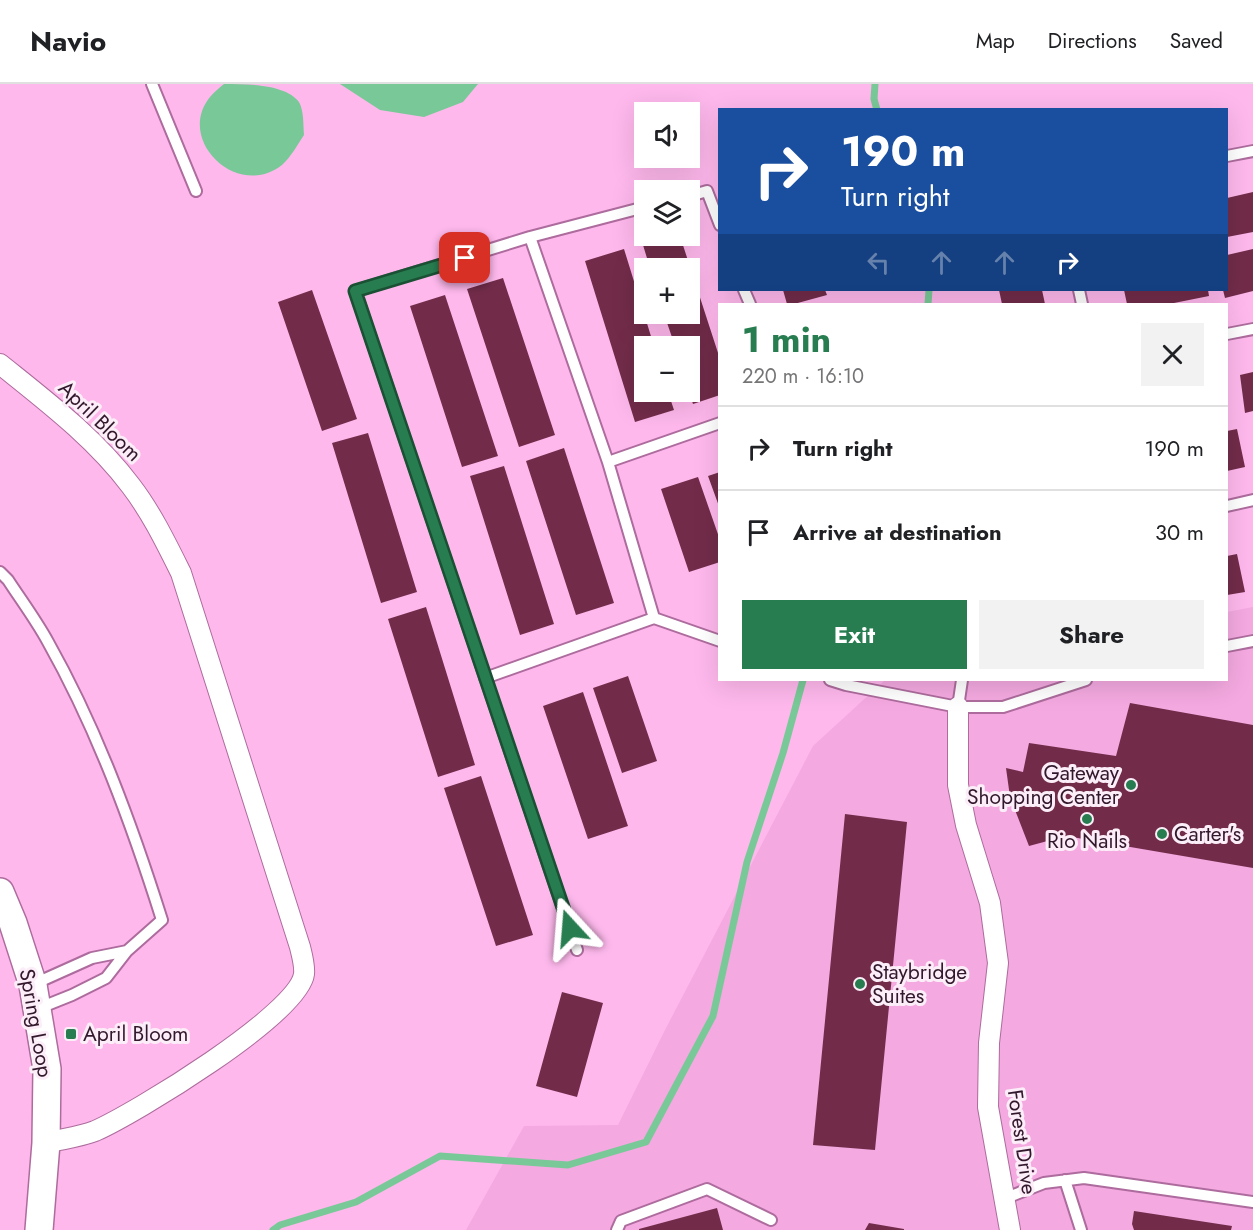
<!DOCTYPE html>
<meta charset="utf-8">
<style>
body{margin:0;font-family:Jost,sans-serif;background:#f2f2f2;color:#202124;height:100vh;display:flex;flex-direction:column;font-size:22px;white-space:nowrap}
*{box-sizing:border-box;margin:0}
p{font-size:20px;color:#757577}
.icon{flex:none;width:33px;height:33px;fill:none;stroke:currentColor;stroke-width:2;stroke-linecap:round;stroke-linejoin:round}
.map{position:relative;flex:1;overflow:hidden}
.drawer{position:absolute;left:718px;top:219px;width:510px;height:378px;display:flex;flex-direction:column;background:#fff;border-radius:0px;box-shadow:0 6px 24px #0002}
.drawer>*{flex:none}
.top-card{position:absolute;left:718px;top:24px;width:510px;height:183px;border-radius:0px;box-shadow:0 6px 24px #0002;background:#1a4fa0;color:#fff;overflow:hidden}
.buttons{position:absolute;left:634px;top:18px;display:grid;gap:12px}
.buttons a{display:grid;place-items:center;width:66px;height:66px;border-radius:0px;background:#fff;box-shadow:0 6px 24px #0002;font-size:30px}
.pin{position:absolute;display:grid;place-items:center;width:51px;height:51px;color:#fff;margin:-26px;border-radius:12px;box-shadow:0 3px 9px #0006}
.me{position:absolute;width:66px;margin:-33px;rotate:341deg;stroke-linejoin:round;filter:drop-shadow(0 0 4px #0008)}
.turn{display:flex;align-items:center;gap:21px;height:126px;padding:0 24px;font-size:27px}
.turn .icon{width:78px;height:78px;stroke-width:2.5}
.turn b{display:block;font-size:42px;line-height:51px}
.lanes{display:flex;align-items:center;height:57px;padding:0 24px;background:#0003;justify-content:center;gap:30px;direction:ltr}
.lanes .off{opacity:.35}
.round{display:grid;place-items:center;flex:none;width:63px;height:63px;border-radius:0px;background:#f2f2f2}
.headline{display:flex;align-items:center;justify-content:space-between;height:102px;padding:0 24px}
h1{font-size:36px;font-weight:700;line-height:45px;color:#287d50}
.cta{display:flex;gap:12px;margin-top:auto;padding:12px 24px}
.cta a{flex:1;height:69px;border-radius:0px;background:#287d50;color:#fff;font-size:24px;font-weight:700;line-height:69px;text-align:center}
.cta a+a{background:#f2f2f2;color:#202124}
ul{padding:0;list-style:none}
li{display:flex;align-items:center;gap:18px;height:84px;padding:0 24px;border-top:2px solid #e0e0e0}
li div{flex:1}
li b{display:block;font-size:22px}
li em{font-style:normal}
header{display:flex;align-items:center;gap:36px;box-sizing:border-box;height:84px;padding:0 30px;background:#fff;border-bottom:2px solid #e0e0e0}
header strong{font-size:28px}
nav{display:flex;gap:33px;margin-inline-start:auto;font-size:21px}
.map>svg:first-child{display:block}
</style>
<header>
<strong>Navio</strong>
<nav><a>Map</a><a>Directions</a><a>Saved</a></nav>
</header>
<div class="map">
<svg width="1253" height="1146" viewBox="0 0 1253 1146">
<rect width="100%" height="100%" fill="#feb8ec"/>
<path fill="#f4a9e0" d="M1253,523V1146H466L524,1042L618,1041L665,946L813,662L885,596H1227V528Z"/>
<path fill="#79c998" d="M224,0C247,0 286,0 299,18C304,27 303,40 304,51C298,60 291,73 282,81C238,116 175,56 210,13C214,8 219,4 224,0Z
M340,0H478L463,18L424,33L380,26Z"/>
<g fill="none" stroke-linecap="round" stroke-linejoin="round">
<path stroke="#79c998" stroke-width="7" d="M875,0L874,15L877,26
M928,220L929,206
M273,1146L280,1141L356,1118L440,1072L568,1081L646,1058L713,932L747,778L783,669L803,596"/>
</g>
<path fill="#722c4a" d="M1253,108V148L1227,153V114Z
M672,152H680L720,275V311L693,320L689,308L690,262H675L664,230H690V184H650L643,161Z
M624,165L654,262H645V308H668L674,326L635,338L585,177Z
M1253,165V207L1225,214L1223,206H1227V171Z
M503,194L555,351L519,363L467,205Z
M312,206L357,335L322,347L278,218Z
M783,206H825L827,211L794,220H787Z
M999,206H1042L1045,220H1002Z
M1124,206H1208L1209,212L1169,220H1127Z
M445,211L498,372L462,383L410,222Z
M1253,288V327L1245,329L1240,291Z
M1237,345L1245,383L1227,387V347Z
M368,349L417,508L381,519L332,359Z
M564,364L614,519L576,531L526,377Z
M504,382L554,540L520,551L470,392Z
M720,388V425L708,392Z
M698,393L720,456V478L689,488L661,405Z
M1237,470L1245,508L1227,511V472Z
M426,523L475,681L438,693L388,535Z
M628,592L657,677L622,689L593,604Z
M583,608L628,742L588,755L543,622Z
M1130,619L1253,641V784L1066,752L1029,762L1010,713L1006,684L1023,688L1029,659L1116,672Z
M481,692L533,851L496,862L444,704Z
M845,730L907,738L875,1066L813,1061Z
M562,908L603,919L577,1013L536,1002Z
M717,1124L723,1146H639V1145Z
M1134,1127L1232,1142L1231,1146H1134L1132,1140Z
M869,1139L904,1145V1146H865Z"/>
<g fill="none" stroke-linecap="round" stroke-linejoin="round">
<g stroke="#ad6c9d" stroke-width="14">
<path id="lane" d="M152,0L196,107
M1227,72L1253,67
M690,112L707,107L720,141
M530,153L608,378L654,534
M744,206L750,220
M1079,206L1082,220
M1227,250L1253,245
M608,378L720,339
M1227,422L1253,416
M0,488L8,496C21,516 36,536 48,558C97,645 132,741 162,836L127,867L106,894L72,911L37,925
M1227,562L1253,557
M485,594L654,534L720,557
M830,596L846,601L958,623H1003L1086,596
M958,623L962,596
M577,866L355,207L530,153L645,123
M34,900L92,874L127,867
M1065,1096L1081,1146
M1006,1114L1044,1099L1084,1094L1253,1118
M617,1146L621,1137L707,1105L771,1136"/>
</g>
<g stroke="#ad6c9d" stroke-width="22">
<path id="street" d="M0,280C46,317 95,354 131,402C151,428 166,459 181,489L300,863C302,871 305,882 304,890C299,930 134,1030 95,1047C80,1053 61,1055 46,1059
M958,623V701L966,741L990,819L998,879L989,959L988,1023L1010,1146"/>
</g>
<g stroke="#ad6c9d" stroke-width="30">
<path id="secondary" d="M0,808L13,839L33,901L47,985L46,1059L39,1146"/>
</g>
<use href="#lane" stroke="#fff" stroke-width="10"/>
<use href="#street" stroke="#fff" stroke-width="20"/>
<use href="#secondary" stroke="#fff" stroke-width="27"/>
</g>
<g fill="none" stroke-linecap="round" stroke-linejoin="round">
<g stroke="#1a5134" stroke-width="15">
<path id="route" d="M465,174L355,207L570,844"/>
</g>
<use href="#route" stroke="#287d50" stroke-width="10"/>
</g>
<g fill="#287d50" stroke="#fceef8" stroke-width="2">
<circle cx="1131" cy="701" r="6"/>
<circle cx="1087" cy="735" r="6"/>
<circle cx="1162" cy="750" r="6"/>
<circle cx="860" cy="900" r="6"/>
<rect x="65" y="944" width="12" height="12" rx="3"/>
</g>
<g text-anchor="middle" dominant-baseline="central" stroke-width="6" stroke-linejoin="round" paint-order="stroke">
<g font-size="21" fill="#32182c" stroke="#fceef8">
<text transform="translate(100 337) rotate(44)">April Bloom</text>
<text transform="translate(36 939) rotate(80)">Spring Loop</text>
<text transform="translate(1022 1058) rotate(82)">Forest Drive</text>
</g>
<g font-size="21" fill="#32182c" stroke="#fceef8" text-anchor="start">
<text x="1119" y="689" text-anchor="end">Gateway<tspan x="1119" dy="24">Shopping Center</tspan></text>
<text x="1174" y="750">Carter's</text>
<text x="1087" y="757" text-anchor="middle">Rio Nails</text>
<text x="872" y="888">Staybridge<tspan x="872" dy="24">Suites</tspan></text>
<text x="83" y="950">April Bloom</text>
</g>
</g>
</svg>
<div class="buttons">
<a><svg class="icon" aria-label="sound" viewBox="0 0 24 24"><path d="M4 9h4l5-4v14l-5-4H4zM17 9q2 3 0 6"/></svg></a>
<a><svg class="icon" aria-label="layers" viewBox="0 0 24 24"><path d="M12 4l9 5-9 5-9-5zM3 14l9 5 9-5"/></svg></a>
<a>+</a>
<a>−</a>
</div>
<div class="pin" style="left:465px;top:174px;background:#d93025"><svg class="icon" aria-label="arrive" viewBox="0 0 24 24"><path d="M6 21V4h12l-3 4 3 4H6"/></svg></div>
<svg class="me" style="left:570px;top:844px" viewBox="-20 -20 40 40"><path d="M0-17L14 15 0 8-14 15z" fill="#287d50" stroke="#fff" stroke-width="4"/></svg>
<div class="top-card">
<div class="turn"><svg class="icon" aria-label="right" viewBox="0 0 24 24"><path d="M7 20v-9h11M14 6l5 5-5 5"/></svg><div><b>190 m</b>Turn right</div></div>
<div class="lanes"><svg class="icon off" aria-label="left" viewBox="0 0 24 24"><path d="M17 20v-9H6M10 6l-5 5 5 5"/></svg><svg class="icon off" aria-label="ahead" viewBox="0 0 24 24"><path d="M12 20V5M6 11l6-6 6 6"/></svg><svg class="icon off" aria-label="ahead" viewBox="0 0 24 24"><path d="M12 20V5M6 11l6-6 6 6"/></svg><svg class="icon" aria-label="right" viewBox="0 0 24 24"><path d="M7 20v-9h11M14 6l5 5-5 5"/></svg></div>
</div>
<section class="drawer">
<div class="headline"><div><h1>1 min</h1><p>220 m · 16:10</p></div><a class="round"><svg class="icon" aria-label="close" viewBox="0 0 24 24"><path d="M6 6l12 12M18 6L6 18"/></svg></a></div>
<ul>
<li><svg class="icon" aria-label="right" viewBox="0 0 24 24"><path d="M7 20v-9h11M14 6l5 5-5 5"/></svg><div><b>Turn right</b></div><em>190 m</em></li>
<li><svg class="icon" aria-label="arrive" viewBox="0 0 24 24"><path d="M6 21V4h12l-3 4 3 4H6"/></svg><div><b>Arrive at destination</b></div><em>30 m</em></li>
</ul>
<div class="cta"><a>Exit</a><a>Share</a></div>
</section>
</div>
